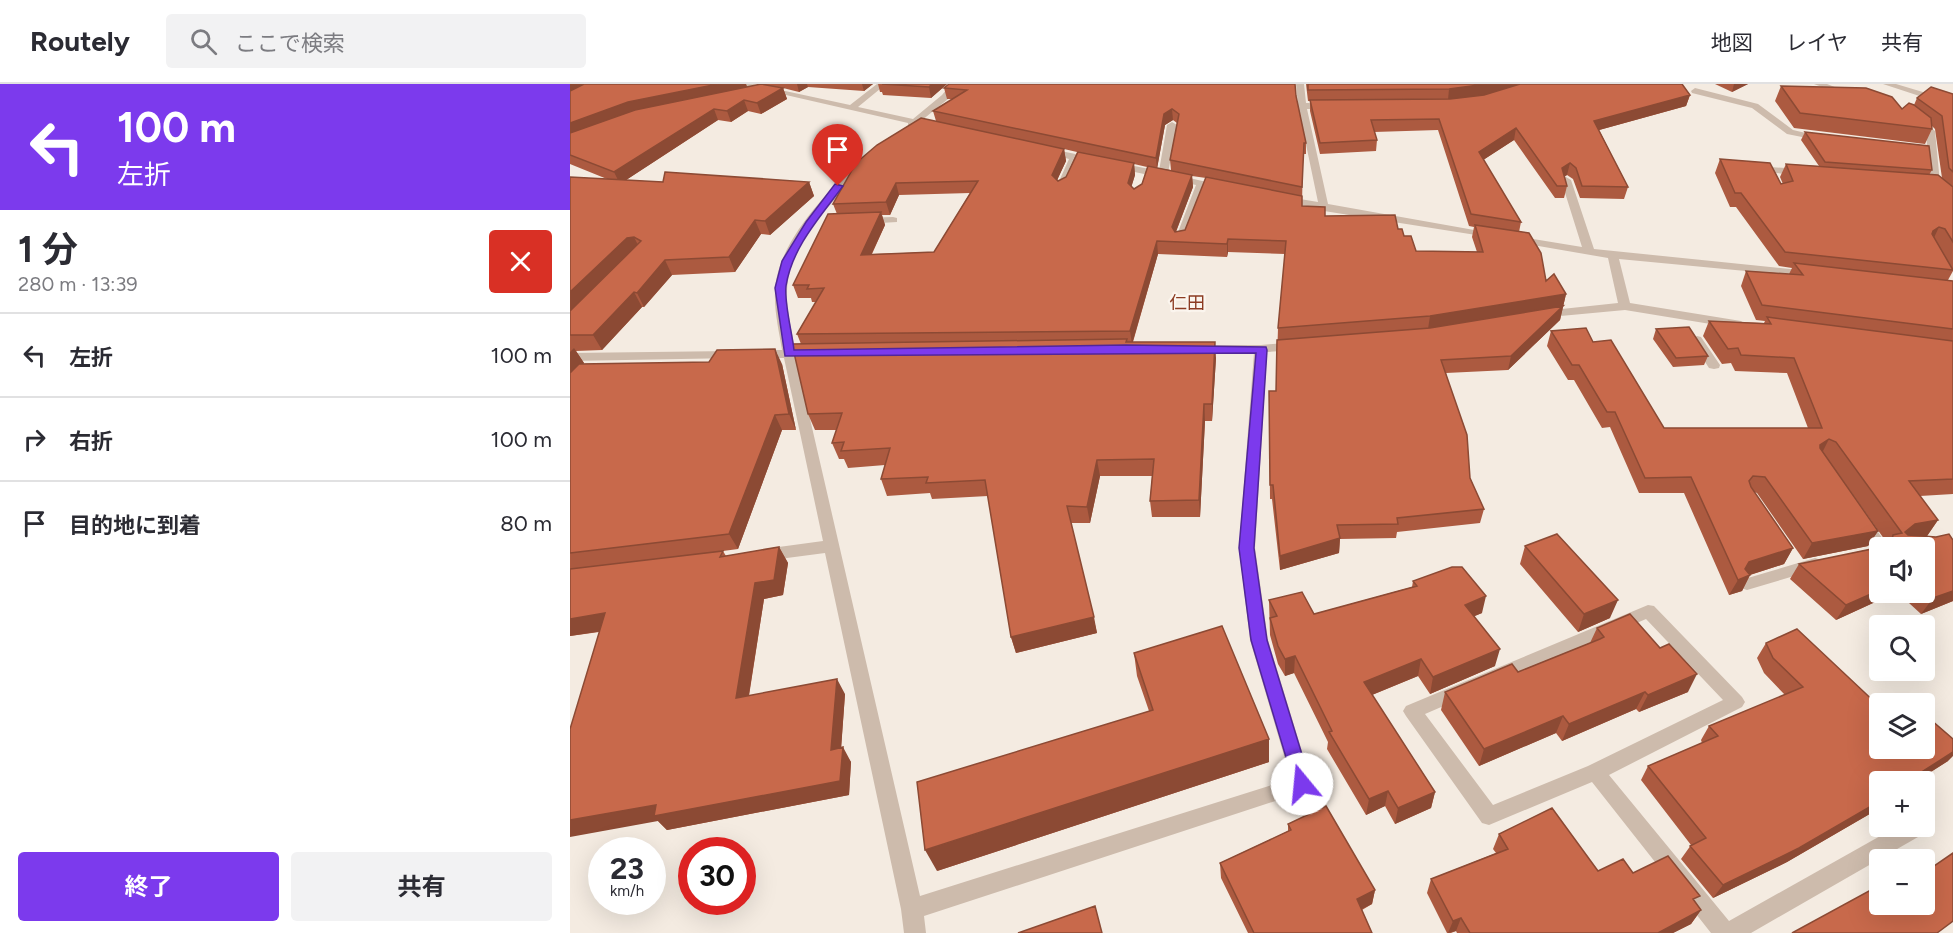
<!DOCTYPE html>
<html lang="ja">
<meta charset="utf-8">
<style>
body{margin:0;font-family:Figtree,"Noto Sans JP",sans-serif;background:#f2f2f3;color:#2b2b33;height:100vh;display:flex;flex-direction:column;font-size:22px;white-space:nowrap}
*{box-sizing:border-box;margin:0}
p{font-size:20px;color:#7c7c81}
.icon{flex:none;width:33px;height:33px;fill:none;stroke:currentColor;stroke-width:2;stroke-linecap:round;stroke-linejoin:round}
.map{position:relative;flex:1;overflow:hidden}
.panel{display:flex;flex-direction:column;background:#fff;width:570px}
.panel>*{flex:none}
.banner{background:#7c3aed;color:#fff;overflow:hidden}
.buttons{position:absolute;left:1299px;top:453px;display:grid;gap:12px}
.buttons a{display:grid;place-items:center;width:66px;height:66px;border-radius:6px;background:#fff;box-shadow:0 6px 24px #0002;font-size:30px}
.speed{position:absolute;left:18px;top:753px;display:flex;gap:12px;font-size:30px;font-weight:700;text-align:center}
.speed>*{display:grid;place-content:center;width:78px;height:78px;border-radius:50%;background:#fff;box-shadow:0 6px 24px #0002;line-height:1}
.speed small{font-size:15px;font-weight:400}
.speed .limit{border:9px solid #d22;background:#fff;color:#111}
.pin{position:absolute;display:grid;place-items:center;width:51px;height:51px;color:#fff;margin:-62px -26px;border-radius:50% 50% 50% 0;rotate:-45deg;box-shadow:0 0 6px #0007}
.pin .icon{rotate:45deg}
.me{position:absolute;width:66px;margin:-33px;rotate:343deg;stroke-linejoin:round;filter:drop-shadow(0 0 4px #0008)}
.turn{display:flex;align-items:center;gap:21px;height:126px;padding:0 18px;font-size:27px}
.turn .icon{width:78px;height:78px;stroke-width:2.5}
.turn b{display:block;font-size:42px;line-height:51px}
.round{display:grid;place-items:center;flex:none;width:63px;height:63px;border-radius:6px;background:#f2f2f3}
.headline{display:flex;align-items:center;justify-content:space-between;height:102px;padding:0 18px}
h1{font-size:36px;font-weight:700;line-height:45px}
.button{display:flex;gap:12px;margin-top:auto;padding:12px 18px}
.button a{flex:1;height:69px;border-radius:6px;background:#7c3aed;color:#fff;font-size:24px;font-weight:700;line-height:69px;text-align:center}
.button a+a{background:#f2f2f3;color:#2b2b33}
ul{padding:0;list-style:none}
li{display:flex;align-items:center;gap:18px;height:84px;padding:0 18px;border-top:2px solid #e1e1e2}
li div{flex:1}
li b{display:block;font-size:22px}
li em{font-style:normal}
header{display:flex;align-items:center;gap:36px;box-sizing:border-box;height:84px;padding:0 30px;background:#fff;border-bottom:2px solid #e1e1e2}
header strong{font-size:28px}
nav{display:flex;gap:33px;margin-inline-start:auto;font-size:21px}
.search{width:420px;height:54px;background:#f2f2f3;display:flex;align-items:center;gap:15px;box-sizing:border-box;padding:0 21px;border-radius:6px;color:#7c7c81;font-size:22px}
main{display:flex;flex:1;min-height:0}
.map>svg:first-child{display:block}
</style>
<header>
<strong>Routely</strong>
<div class="search"><svg class="icon" aria-label="search" viewBox="0 0 24 24"><circle cx="10" cy="10" r="6"/><path d="M15 15l6 6"/></svg>ここで検索</div>
<nav><a>地図</a><a>レイヤ</a><a>共有</a></nav>
</header>
<main>
<section class="panel">
<div class="banner">
<div class="turn"><svg class="icon" aria-label="left" viewBox="0 0 24 24"><path d="M17 20v-9H6M10 6l-5 5 5 5"/></svg><div><b>100 m</b>左折</div></div>
</div>
<div class="headline"><div><h1>1 分</h1><p>280 m · 13:39</p></div><a class="round" style="background:#d93025;color:#fff"><svg class="icon" aria-label="close" viewBox="0 0 24 24"><path d="M6 6l12 12M18 6L6 18"/></svg></a></div>
<ul>
<li><svg class="icon" aria-label="left" viewBox="0 0 24 24"><path d="M17 20v-9H6M10 6l-5 5 5 5"/></svg><div><b>左折</b></div><em>100 m</em></li>
<li><svg class="icon" aria-label="right" viewBox="0 0 24 24"><path d="M7 20v-9h11M14 6l5 5-5 5"/></svg><div><b>右折</b></div><em>100 m</em></li>
<li><svg class="icon" aria-label="arrive" viewBox="0 0 24 24"><path d="M6 21V4h12l-3 4 3 4H6"/></svg><div><b>目的地に到着</b></div><em>80 m</em></li>
</ul>
<div class="button"><a>終了</a><a>共有</a></div>
</section>
<div class="map">
<svg width="1383" height="849" viewBox="0 0 1383 849">
<rect width="100%" height="100%" fill="#f4ebe1"/>
<g fill="none" stroke-linecap="round" stroke-linejoin="round">
<path fill="#cdbbac" fill-rule="evenodd" d="M168,0H183L280,21L307,0H316L288,23L343,35L372,11L381,0H389L378,15L351,37L365,40V44C363,44 340,43 338,43V39Z
M726,0H734L736,19H759L763,22L759,25H737L758,120L921,149L925,150V154L754,127L708,117V113L712,112L748,118L728,22Z
M1244,0H1257L1280,9L1276,12Z
M1313,0H1326L1383,17V23Z
M1125,4L1188,20L1223,46L1257,54L1252,57L1217,50L1182,24L1122,9L1121,7Z
M1343,34H1349L1365,47L1370,99L1383,112V121L1360,100L1356,48L1343,38Z
M602,38L607,41L598,89L658,103L653,106L636,102L615,156L610,159L605,156L626,101L508,76L496,104L491,107L486,104L499,75L471,67L476,64L589,87L597,41Z
M289,78L297,80C266,117 219,154 217,207C216,226 222,247 225,266H243L249,270L243,274H226L350,812L721,695L680,556L669,464L684,269H627L621,265L627,261H691L726,258L732,262L726,266L697,268L685,464L698,556L742,700L739,706L354,832L356,849H334L331,825L255,469L194,477L188,475L186,471L188,467L194,465L253,457L214,274H189L183,270L189,266H212C209,247 204,227 205,207C207,159 256,109 289,78Z
M1200,83L1231,85L1236,88L1231,91L1206,89L1211,102L1206,105L1201,102L1195,86Z
M996,93L1001,96L1024,165L1240,187L1246,190L1240,193L1049,175L1060,219L1171,237L1177,241L1171,245L1055,226L969,234V228L973,227L1048,219L1038,174L945,158L940,155L945,152L1012,163L991,96Z
M323,133L327,134V138L293,140L288,137L293,134Z
M1127,252L1131,253L1150,281L1149,284L1144,285L1139,284L1121,256Z
M162,267L166,268L168,271L166,274L0,277V269Z
M1292,431L1297,432L1319,464H1310V469L1305,468L1284,436L1287,432Z
M1245,474L1251,476L1253,480L1251,484L1177,506L1171,504L1169,500L1171,496Z
M1078,521L1084,522L1172,613L1175,618L1172,623L1039,691L1159,837L1328,742H1349L1351,746L1348,753L1181,849H1141L1022,698L919,741L912,739L836,632L833,627L836,622ZM1076,535L1153,616L1018,682L923,721L855,630Z"/>
</g>
<path fill="#ac5a40" fill-rule="evenodd" d="M0,0H176L177,3L191,0H303L294,7L238,3L229,8L213,4L217,15L191,30L178,27L161,38L148,36L56,96L93,98H239L244,112L200,151L191,150L165,188L102,191L74,223H72L32,266L6,267L14,279L13,280H212L226,346H212L168,465L153,467L156,472L209,463L218,479L213,511L194,515L179,612L275,610L271,664L281,678L279,711L97,746L88,737L29,548L0,552V93L37,95L0,80Z
M308,0H377L361,14L313,11L312,8H310Z
M736,0H1112L1120,11L1116,22L1029,46L1058,103L1054,115L1010,114L1003,95L997,91L994,93L997,102L994,114H985L944,56L913,76L951,138L949,148L976,197L996,210L990,236L938,286L876,289L900,394L914,425L910,439L827,448L826,454L770,455L769,469L710,486L702,415H700L699,307H706L708,244L715,170L658,168L657,173L588,170L563,258L646,274L642,337H635L630,433H582L580,417L582,392H530L520,439H501L527,549L446,569L441,553L418,412L362,415L360,409L317,412L311,395L315,381L278,384L274,375H269L262,359L267,346H245L238,330L231,260L227,250L246,218H242L241,214H228L223,201L267,130L263,120L366,37L363,27L382,15H377L374,4L726,12L736,59V70H733L732,122L755,132L828,145L846,167L907,168L902,153L904,143L899,142L868,46L804,48L807,56L806,67L750,70L740,27V17H738ZM603,36L607,39L600,76L601,86L587,84L595,41ZM494,65L507,68L496,93L488,97L487,96L496,77ZM564,80L577,83L572,100L564,105L561,103L565,91ZM622,92L636,94L615,146L606,148L623,103ZM400,109L364,168L302,170L315,141L312,131H320L329,111Z
M1145,0H1178L1162,8Z
M1211,2L1332,25L1344,21L1347,14L1383,10V187L1378,196L1383,197V410L1350,412L1368,436L1357,452L1383,456V517L1351,530L1327,508H1354V464L1310,508H1327L1266,536L1220,495L1229,480L1315,462L1317,459L1257,374L1308,447L1298,462L1233,475L1187,409L1184,408L1223,464L1214,480L1180,491L1172,507L1159,511L1114,409H1069L1040,343L1032,344L1004,296H998L977,262L981,247L1023,258L1094,344H1238L1217,289L1165,287L1161,279L1152,280L1133,252L1139,237L1194,239L1195,237L1186,236L1171,202L1176,187L1219,190L1222,184L1209,182L1166,123H1160L1145,89L1150,75L1211,100H1213L1210,93L1216,80L1249,82L1231,56L1235,48L1362,86L1359,91L1372,94L1365,45L1362,42V45L1355,60L1224,44L1205,17Z
M1086,245L1138,272L1134,281L1103,283L1083,255Z
M955,462L1040,534L1008,548L950,480Z
M843,497L912,529L904,532L925,582L860,610L848,592L802,611L865,708L861,724L825,740L815,722L796,731L757,665L758,658L724,589L715,592L708,580L700,551L699,516L744,530L842,503Z
M1027,544L1118,608L1069,628L1066,625L992,657L986,649L909,682L871,626L875,608L948,588L1020,559Z
M1196,559L1310,664L1378,677L1345,698H1310V724L1217,778L1143,814L1111,775L1121,761L1071,696L1078,682L1132,659L1131,656L1139,642L1215,611L1194,589L1187,574Z
M564,569L699,655V678L367,787L579,627L567,592Z
M718,740L805,806L802,820L792,826L802,849H678L651,794L650,779L718,747Z
M929,750L1028,787L1063,789L1125,818L1131,826L1121,840L1103,849H887L886,847L881,849H877L857,809L861,795L926,769L923,765Z"/>
<path fill="#8c4a34" d="M0,0H20L0,10Z
M148,0H176L178,6L0,52V39L58,18Z
M227,0H237L238,3L229,8Z
M292,0H303L294,7Z
M362,0H377L361,14L359,3Z
M916,0H953L911,12L878,16L879,5Z
M1164,0H1178L1162,8Z
M213,4L217,15L191,30L187,19Z
M1120,11L1116,22L1022,48L1024,37Z
M174,16L178,27L161,38L157,27Z
M144,25L148,36L50,100L44,88Z
M602,25L603,36L595,41L587,85L586,74L594,30Z
M946,44L944,56L907,80L909,68Z
M494,65L496,77L484,103L482,91Z
M564,79L565,91L559,111L558,99Z
M1000,79L997,91L989,95L992,84Z
M622,91L623,103L603,155L602,143Z
M239,98L244,112L200,151L195,137Z
M326,99L329,111L320,131L316,118Z
M311,128L315,141L295,184L291,171Z
M185,136L191,150L165,188L159,173Z
M1369,143L1362,158L1355,161L1363,147Z
M64,153L71,167L0,231V208L57,154Z
M658,155V168L657,173V160Z
M587,157L588,170L562,260L560,247Z
M95,176L102,191L74,223L67,209Z
M64,208L72,223L32,266L23,251Z
M996,210L990,236L938,286L941,272L858,245L860,232Z
M645,258L646,274L642,337V320Z
M4,264L14,279L0,293V268Z
M205,265L212,280L226,346L219,330Z
M634,320L635,337L630,433L629,416Z
M205,331L212,346L168,465L159,450Z
M1259,355L1251,371L1242,376L1250,361Z
M527,376L530,392L520,439L517,423Z
M1368,436L1357,452L1335,456V448L1345,440Z
M1308,447L1298,462L1233,475L1242,459Z
M770,454L769,469L710,486V472Z
M209,463L218,479L213,511L194,515L176,629L166,614L185,499Z
M1223,464L1214,480L1170,494L1179,478Z
M1180,491L1172,507L1159,511L1168,496Z
M1310,506V508H1327L1266,536L1276,521Z
M1383,507V517L1351,530L1363,514Z
M916,512L912,529L891,538L895,521Z
M1048,516L1040,534L1008,548L1014,530Z
M35,529L46,545L0,552V535Z
M524,533L527,549L446,569L441,553Z
M930,565L925,582L860,610L863,593Z
M725,572L724,589L715,592V575Z
M851,575L848,592L792,615L794,598Z
M1127,590L1118,608L1069,628L1078,611Z
M267,595L275,610L270,680L261,666Z
M1075,608L1066,625L992,657L999,640Z
M993,632L986,649L909,682L914,665Z
M699,655V678L367,787L355,766Z
M273,663L281,678L279,711L97,746L88,737L0,753V736Z
M1383,668V672L1378,677L1345,698H1336Z
M818,707L815,722L796,731L799,715Z
M865,708L861,724L825,740L828,724Z
M1310,717V724L1217,778L1143,814L1153,801Z
M805,806L802,820L784,829L787,815Z
M1131,826L1121,840L1103,849H1088Z
M891,834L886,847L878,849L883,837Z"/>
<path fill="#c8694b" stroke="#8c4a34" stroke-width="1.5" d="M14,0H148L58,18L0,39V7Z
M191,0L213,4L187,19L174,16L157,27L144,25L44,88L0,71V49L65,26Z
M312,0H362L359,3Z
M379,0H725L726,12L736,59H734L732,103L600,76L609,30L602,25L594,30L586,74L363,27L397,6L374,4Z
M738,0H916L879,5L738,6Z
M950,0H1112L1120,11L1024,37L1058,103L1012,102L1006,84L1000,79L992,84L997,102H987L946,44L909,68L951,138L901,130L869,35L801,36L807,56L750,59L740,16L880,15L914,11Z
M1211,2L1296,4L1322,13L1332,25L1339,19L1344,21L1361,34L1362,45L1230,29Z
M1361,3L1383,10V88L1379,84L1372,32L1347,14Z
M351,34L494,65L482,91L488,97L496,93L508,68L564,79L558,99L564,105L572,100L578,82L622,91L602,143L605,148L615,146L636,93L732,112V122L755,123V132L825,131L828,145H832L834,152H841L846,167L913,168L905,141L959,149L971,169L976,197L984,190L996,210L860,232L708,244L716,157L658,155L657,160L587,157L560,247L227,250L254,204L237,205L239,201H223L258,130L311,128L291,171L364,168L408,97L326,99L316,118L263,120L286,79L307,61Z
M1235,48L1359,62L1362,86L1255,78Z
M1150,75L1200,79L1211,100L1223,97L1216,80L1368,91L1383,103V158L1375,145L1369,143L1363,147L1362,150L1383,186L1215,168L1171,109H1165Z
M95,88L239,98L195,137L185,136L159,173L95,176L67,209L64,208L23,251H0V227L71,157L64,153L57,154L0,208V93L93,98Z
M1224,179L1383,197V245L1192,221L1176,187L1233,191Z
M993,222L941,272L871,276L897,351L900,394L914,425L827,434L828,440L767,441L770,454L710,472L703,401H700L699,307H706L707,256L860,244Z
M1197,233L1383,257V395L1339,397L1368,436L1345,440L1335,448L1338,451L1366,453L1379,450L1383,456V507L1363,514L1354,507V464H1310V506L1276,521L1229,480L1321,461L1323,451L1332,449L1266,358L1259,355L1250,361V364L1308,447L1242,459L1195,393L1183,392L1179,397L1181,403L1223,464L1179,478L1175,485L1180,491L1168,496L1121,393L1075,394L1045,328H1037L1009,281H1002L981,247L1016,244L1023,258L1041,256L1094,344H1252L1224,274L1171,271L1168,264L1158,265L1139,237L1201,240Z
M1119,243L1138,272L1106,274L1086,245Z
M554,255H557L556,258H645L642,320H634L629,416L580,417L584,375L527,376L517,423L497,422L524,533L441,553L415,396L356,399L358,393L311,395L320,364L271,367L274,358L262,359L272,329L238,330L222,260Z
M205,265L219,330L205,331L159,450L0,469V289L9,280L139,278L147,266Z
M987,450L1048,516L1014,530L955,462Z
M209,463L204,496L185,499L166,614L267,595L261,666L273,663L270,697L84,732L86,721L0,736V645L35,529L0,535V485L153,467L150,473Z
M882,483H892L916,512L895,521L930,565L863,593L851,575L794,598L865,708L828,724L818,707L799,715L759,648L762,647L725,572L715,575L708,562L700,534L707,532L699,516L732,508L744,530L847,502L843,497Z
M1060,530L1090,564L1099,560L1127,590L1078,611L1075,608L999,640L993,632L914,665L875,608L942,580L948,588L1030,555L1034,553L1027,544Z
M652,542L699,655L355,766L347,698L583,626L564,569Z
M1227,545L1310,623V664H1354V630L1383,655V668L1336,698H1310V717L1229,764L1153,801L1120,762L1136,754L1078,682L1148,652L1139,642L1233,603L1203,574L1196,559Z
M1337,615L1342,620H1329Z
M756,722L805,806L787,815L802,849H684L650,779L721,746L718,740Z
M982,724L1028,787L1053,775L1063,789L1098,772L1130,812L1123,815L1131,826L1088,849H900L891,834L883,837L861,795L938,765L929,750Z
M1383,769V837L1367,849H1222L1310,801V820H1354V789Z
M525,822L532,849H448Z"/>
<path fill="#7c3aed" stroke="#51269a" stroke-width="1.5" d="M265,100L273,102C251,132 222,163 216,202C214,219 222,248 224,266L556,261L696,263L697,266L684,464L697,556L741,700L739,706L732,708L726,706L724,700L681,556L669,464L686,269L215,272L205,204L212,177L236,138Z"/>
<g text-anchor="middle" dominant-baseline="central" stroke-width="4.5" stroke-linejoin="round" paint-order="stroke">
<g font-size="18" fill="#8c3b22" stroke="#fbf5ee">
<text x="617" y="219">仁田</text>
</g>
</g>
</svg>
<div class="buttons">
<a><svg class="icon" aria-label="sound" viewBox="0 0 24 24"><path d="M4 9h4l5-4v14l-5-4H4zM17 9q2 3 0 6"/></svg></a>
<a><svg class="icon" aria-label="search" viewBox="0 0 24 24"><circle cx="10" cy="10" r="6"/><path d="M15 15l6 6"/></svg></a>
<a><svg class="icon" aria-label="layers" viewBox="0 0 24 24"><path d="M12 4l9 5-9 5-9-5zM3 14l9 5 9-5"/></svg></a>
<a>+</a>
<a>−</a>
</div>
<div class="speed"><div>23<small>km/h</small></div><div class="limit">30</div></div>
<div class="pin" style="left:268px;top:102px;background:#d93025"><svg class="icon" aria-label="arrive" viewBox="0 0 24 24"><path d="M6 21V4h12l-3 4 3 4H6"/></svg></div>
<svg class="me" style="left:732px;top:700px" viewBox="-20 -20 40 40"><circle r="19" fill="#fff"/><path d="M0-13L10 11 0 6-10 11z" fill="#7c3aed"/></svg>
</div>
</main>
